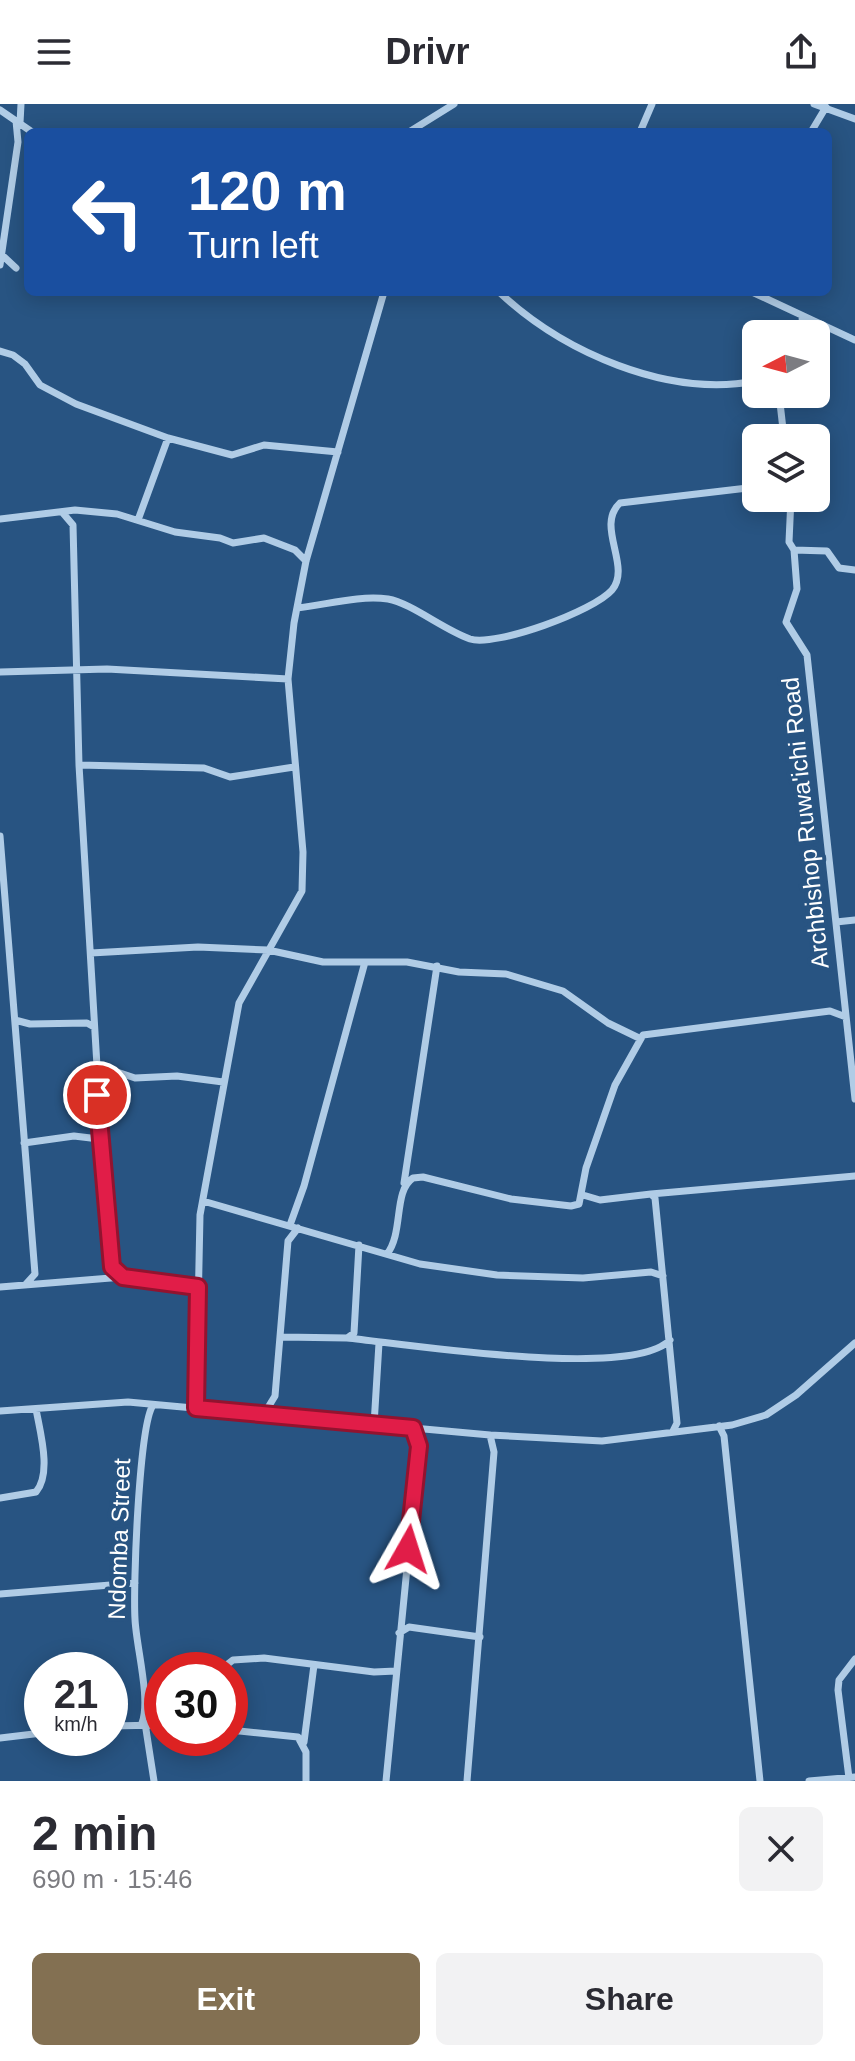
<!DOCTYPE html>
<meta charset="utf-8">
<style>
body{margin:0;font-family:Helvetica,sans-serif;background:#f2f2f3;color:#2b2b33;height:100vh;display:flex;flex-direction:column;font-size:30px;white-space:nowrap}
*{box-sizing:border-box;margin:0}
p{font-size:26px;color:#7c7c81}
.icon{flex:none;width:44px;height:44px;fill:none;stroke:currentColor;stroke-width:2;stroke-linecap:round;stroke-linejoin:round}
.map{position:relative;height:1677px;overflow:hidden}
.side{display:flex;flex-direction:column;background:#fff;flex:1}
.side>*{flex:none}
.hud{position:absolute;left:24px;top:24px;width:808px;height:168px;border-radius:12px;box-shadow:0 4px 20px #0003;background:#1a4fa0;color:#fff;overflow:hidden}
.needle{width:52px;rotate:264deg}
.tools{position:absolute;left:742px;top:216px;display:grid;gap:16px}
.tools a{display:grid;place-items:center;width:88px;height:88px;border-radius:12px;background:#fff;box-shadow:0 4px 20px #0003;font-size:40px}
.speed{position:absolute;left:24px;top:1548px;display:flex;gap:16px;font-size:40px;font-weight:700;text-align:center}
.speed>*{display:grid;place-content:center;width:104px;height:104px;border-radius:50%;background:#fff;box-shadow:0 4px 20px #0003;line-height:1}
.speed small{font-size:20px;font-weight:400}
.speed .limit{border:12px solid #d22;background:#fff;color:#111}
.pin{position:absolute;display:grid;place-items:center;width:68px;height:68px;color:#fff;margin:-34px;border:4px solid #fff;border-radius:50%;box-shadow:0 2px 8px #0007}
.me{position:absolute;width:88px;margin:-44px;rotate:6deg;stroke-linejoin:round;filter:drop-shadow(0 0 6px #0008)}
.turn{display:flex;align-items:center;gap:28px;height:168px;padding:0 32px;font-size:36px}
.turn .icon{width:104px;height:104px;stroke-width:2.5}
.turn b{display:block;font-size:56px;line-height:68px}
.round{display:grid;place-items:center;flex:none;width:84px;height:84px;border-radius:12px;background:#f2f2f3}
.overview{display:flex;align-items:center;justify-content:space-between;height:136px;padding:0 32px}
h1{font-size:48px;font-weight:700;line-height:60px}
.primary-button{display:flex;gap:16px;margin-top:auto;padding:16px 32px}
.primary-button a{flex:1;height:92px;border-radius:12px;background:#837052;color:#fff;font-size:32px;font-weight:700;line-height:92px;text-align:center}
.primary-button a+a{background:#f2f2f3;color:#2b2b33}
header{display:flex;justify-content:space-between;align-items:center;height:104px;padding:0 32px;background:#fff;font-size:36px;font-weight:700}
.map>svg:first-child{display:block}
</style>
<header><svg class="icon" aria-label="menu" viewBox="0 0 24 24"><path d="M4 6h16M4 12h16M4 18h16"/></svg>Drivr<svg class="icon" aria-label="share" viewBox="0 0 24 24"><path d="M12 15V3M7 8l5-5 5 5M5 13v7h14v-7"/></svg></header>
<div class="map">
<svg width="855" height="1677" viewBox="0 0 855 1677">
<rect width="100%" height="100%" fill="#285482"/>
<g fill="none" stroke-linecap="round" stroke-linejoin="round">
<path stroke="#b0cce6" stroke-width="7" d="M814,0L855,15
M0,6L32,28
M20,19L21,0
M409,28L454,0
M640,28L652,0
M811,28L826,3
M2,151L16,164
M0,161L18,38L16,17
M499,188C563,248 667,294 756,277
M752,188L855,236
M802,212L803,230
M0,247L13,251L25,260L40,281L76,300L168,334L232,351L264,341L338,348
M779,290L784,334
M791,394L789,438L794,446L827,447L839,464L855,466
M62,408L73,421L79,661L108,1146L112,1163L123,1173
M0,415L75,406L117,410L175,428L220,434L233,439L264,434L295,446L306,457
M138,416L168,334
M794,446L797,485L786,518L807,551L855,995
M297,504C326,501 358,491 388,495C411,499 444,526 470,535C496,543 594,507 612,486C632,462 595,422 620,399L756,383
M0,568L107,565L288,575
M79,661L204,664L230,673L294,663
M0,732L35,1170L25,1181
M836,818L855,816
M91,849L198,843L268,846L323,858H407L459,868L506,870L563,887L608,919L639,934
M15,916L30,920L87,919L94,923
M96,970L117,968L135,974L177,972L223,978
M24,1039L74,1032L99,1035
M404,1079L437,862
M651,1090L855,1072
M583,1091L600,1096L651,1090L655,1094L677,1319L673,1327
M203,1097L420,1160L497,1171L583,1174L651,1168L663,1172
M290,1121L304,1082L365,858
M387,1150C404,1128 393,1087 413,1074L423,1073L511,1095L571,1102L579,1100L586,1064L615,981L643,931L830,907L846,913
M0,1183L123,1173L198,1183
M282,1233L347,1234L354,1229L359,1141
M347,1234C407,1240 631,1276 670,1236
M196,1304L200,1111L239,899L302,787L303,748L288,575L294,519L306,457L384,188
M0,1307L128,1298L490,1331L602,1337L732,1321L766,1311L796,1291L855,1239
M264,1310L275,1292L288,1137L298,1124
M374,1321L379,1239
M719,1322L724,1332L760,1677
M0,1394L36,1388C52,1369 40,1328 36,1305
M0,1490L135,1479
M399,1529L409,1523L480,1533
M220,1566L233,1556L264,1554L374,1568L396,1567
M142,1619C151,1595 136,1542 135,1515C133,1482 139,1322 153,1301
M145,1619L154,1677
M110,1622L162,1621
M230,1626L298,1633L306,1648V1677
M0,1634L42,1629
M304,1638L314,1561
M849,1674L838,1586L839,1576L855,1555
M386,1677L419,1342L413,1324
M467,1677L494,1348L490,1331
M809,1677L855,1673"/>
</g>
<g fill="none" stroke-linecap="round" stroke-linejoin="round">
<g stroke="#92132f" stroke-width="20">
<path id="route" d="M97,991L112,1163L123,1173L198,1183L196,1304L413,1324L419,1342L408,1445"/>
</g>
<use href="#route" stroke="#e11d48" stroke-width="14"/>
</g>
<g text-anchor="middle" dominant-baseline="central" stroke-width="8" stroke-linejoin="round" paint-order="stroke">
<g font-size="24" fill="#fff" stroke="#285482">
<text transform="translate(805 719) rotate(-96)">Archbishop Ruwa'ichi Road</text>
<text transform="translate(119 1435) rotate(-88)">Ndomba Street</text>
</g>
</g>
</svg>
<div class="tools">
<a><svg class="needle" viewBox="-14 -14 28 28"><path d="M0-13l5 13h-10z" fill="#e53935"/><path d="M0 13l5-13h-10z" fill="#7c7c81"/></svg></a>
<a><svg class="icon" aria-label="layers" viewBox="0 0 24 24"><path d="M12 4l9 5-9 5-9-5zM3 14l9 5 9-5"/></svg></a>
</div>
<div class="speed"><div>21<small>km/h</small></div><div class="limit">30</div></div>
<div class="pin" style="left:97px;top:991px;background:#d93025"><svg class="icon" aria-label="arrive" viewBox="0 0 24 24"><path d="M6 21V4h12l-3 4 3 4H6"/></svg></div>
<svg class="me" style="left:408px;top:1445px" viewBox="-20 -20 40 40"><path d="M0-17L14 15 0 8-14 15z" fill="#e11d48" stroke="#fff" stroke-width="4"/></svg>
<div class="hud">
<div class="turn"><svg class="icon" aria-label="left" viewBox="0 0 24 24"><path d="M17 20v-9H6M10 6l-5 5 5 5"/></svg><div><b>120 m</b>Turn left</div></div>
</div>
</div>
<section class="side">
<div class="overview"><div><h1>2 min</h1><p>690 m · 15:46</p></div><a class="round"><svg class="icon" aria-label="close" viewBox="0 0 24 24"><path d="M6 6l12 12M18 6L6 18"/></svg></a></div>
<div class="primary-button"><a>Exit</a><a>Share</a></div>
</section>
